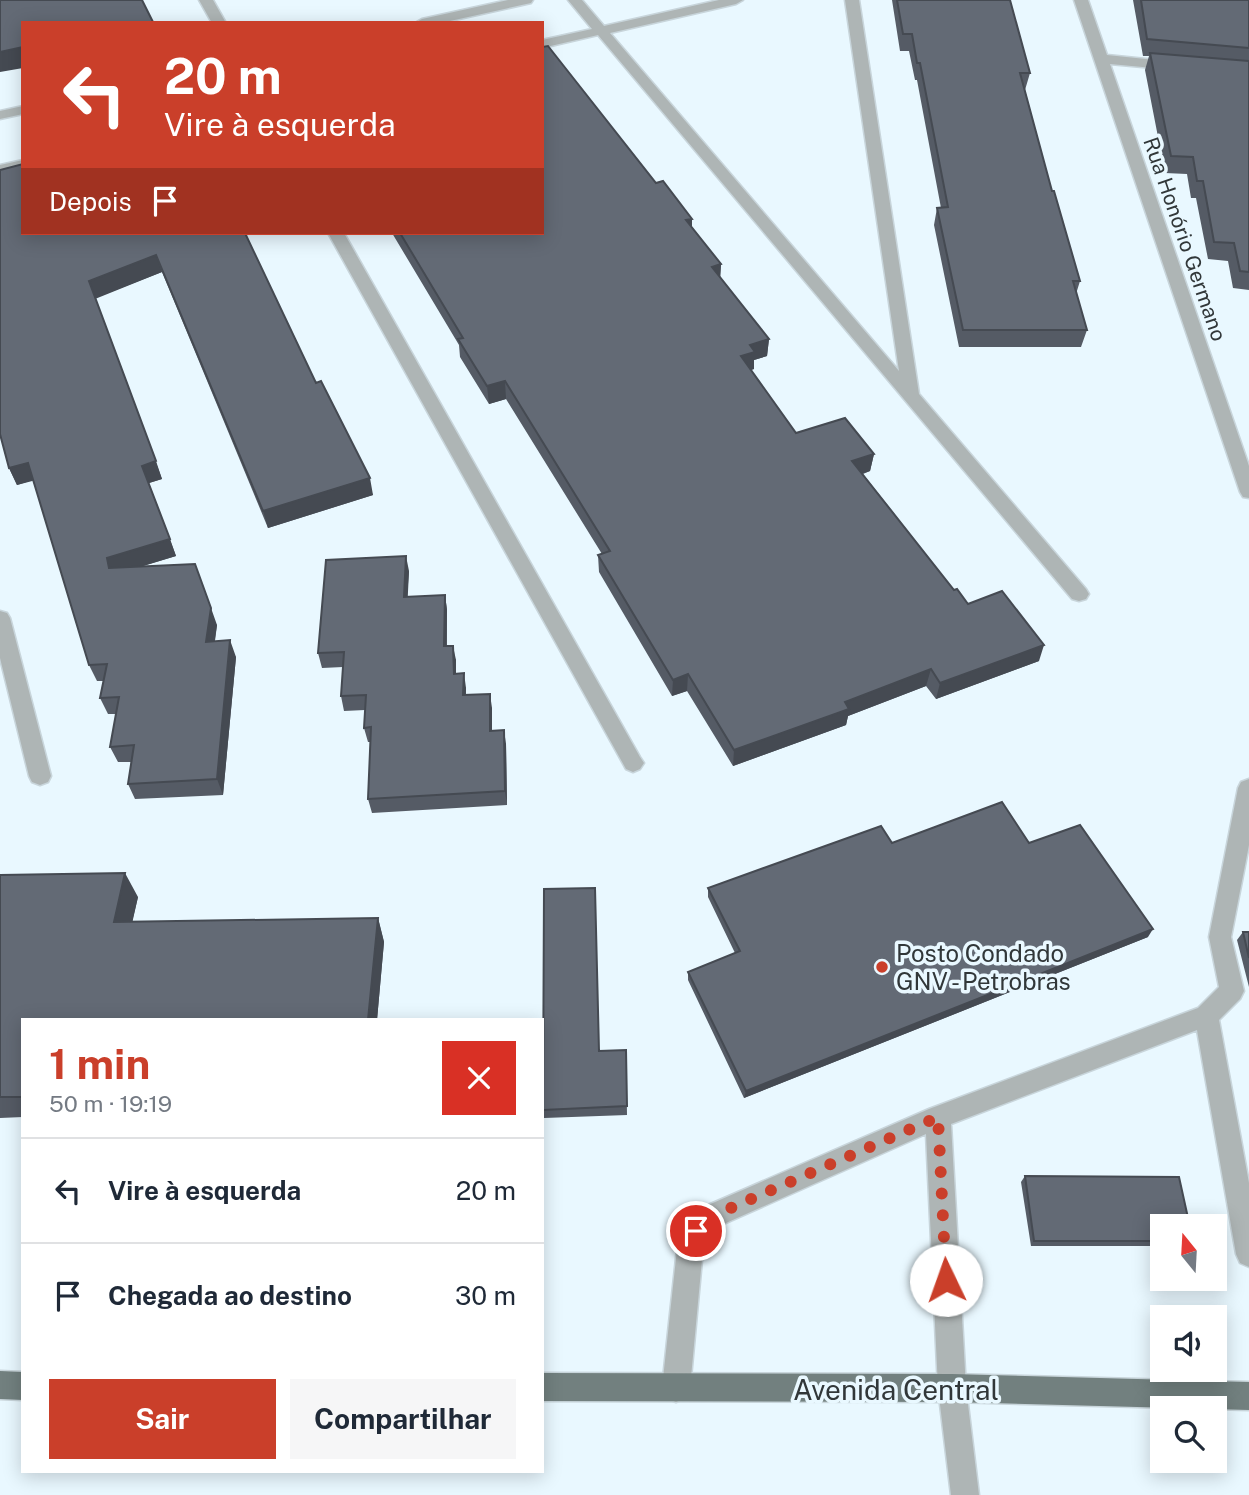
<!DOCTYPE html>
<html lang="pt">
<meta charset="utf-8">
<style>
body{margin:0;font-family:"Public Sans",sans-serif;background:#f6f6f7;color:#1f2937;height:100vh;display:flex;flex-direction:column;font-size:26px;white-space:nowrap}
*{box-sizing:border-box;margin:0}
p{font-size:23px;color:#747a83}
.icon{flex:none;width:38px;height:38px;fill:none;stroke:currentColor;stroke-width:2;stroke-linecap:round;stroke-linejoin:round}
.map{position:relative;flex:1;overflow:hidden}
.panel{position:absolute;left:21px;top:1018px;width:523px;height:455px;display:flex;flex-direction:column;background:#fff;border-radius:0px;box-shadow:0 4px 18px #0003}
.panel>*{flex:none}
.top-card{position:absolute;left:21px;top:21px;width:523px;height:214px;border-radius:0px;box-shadow:0 4px 18px #0003;background:#ca3f2a;color:#fff;overflow:hidden}
.needle{width:46px;rotate:342deg}
.controls{position:absolute;left:1150px;top:1214px;display:grid;gap:14px}
.controls a{display:grid;place-items:center;width:77px;height:77px;border-radius:0px;background:#fff;box-shadow:0 4px 18px #0003;font-size:35px}
.pin{position:absolute;display:grid;place-items:center;width:60px;height:60px;color:#fff;margin:-30px;border:4px solid #fff;border-radius:50%;box-shadow:0 2px 7px #0007}
.me{position:absolute;width:77px;margin:-38px;rotate:357deg;stroke-linejoin:round;filter:drop-shadow(0 0 5px #0008)}
.turn{display:flex;align-items:center;gap:24px;height:147px;padding:0 28px;font-size:32px}
.turn .icon{width:91px;height:91px;stroke-width:2.5}
.turn b{display:block;font-size:49px;line-height:60px}
.then{display:flex;align-items:center;height:66px;padding:0 28px;background:#0003;gap:14px;font-size:26px}
.round{display:grid;place-items:center;flex:none;width:74px;height:74px;border-radius:0px;background:#f6f6f7}
.headline{display:flex;align-items:center;justify-content:space-between;height:119px;padding:0 28px}
h1{font-size:42px;font-weight:700;line-height:52px;color:#ca3f2a}
.cta{display:flex;gap:14px;margin-top:auto;padding:14px 28px}
.cta a{flex:1;height:80px;border-radius:0px;background:#ca3f2a;color:#fff;font-size:28px;font-weight:700;line-height:80px;text-align:center}
.cta a+a{background:#f6f6f7;color:#1f2937}
ul{padding:0;list-style:none}
li{display:flex;align-items:center;gap:21px;height:105px;padding:0 28px;border-top:2px solid #e0e1e3}
li div{flex:1}
li b{display:block;font-size:26px}
li em{font-style:normal}
.map>svg:first-child{display:block}
</style>
<div class="map">
<svg width="1249" height="1495" viewBox="0 0 1249 1495">
<rect width="100%" height="100%" fill="#e9f8ff"/>
<g fill="none" stroke-linecap="round" stroke-linejoin="round">
<g stroke="#c8d5db" stroke-width="3">
<path id="minor" d="M199,0H213L226,23H212Z
M508,0H533L531,3L441,23H415L422,19Z
M568,0H582L604,26L719,0H743L736,4L610,33L899,371L845,0H859L919,394L1086,589L1089,594L1086,599L1079,601L1072,599L598,35L542,48V40L592,29Z
M1074,0H1088L1107,55L1175,62L1182,66L1175,70L1110,64L1249,466V498L1243,497L1240,492Z
M23,106V114L0,119V111Z
M23,160V169L0,173V165Z
M328,233H344L640,757L644,763L640,769L633,772L626,769Z
M0,611L7,613L10,618L51,776L48,782L40,785L32,782L29,776L0,658Z
M1249,779V845L1231,937L1244,991L1240,999L1219,1020L1249,1183V1267L1240,1263L1236,1254L1197,1030L951,1124L966,1388L979,1495H951L938,1388L926,1134L717,1227L706,1239L703,1249L690,1388L686,1398L676,1402L666,1398L662,1388L677,1249L687,1222L699,1209L929,1109L1198,1008L1219,987L1209,937L1238,788L1241,782Z"/>
</g>
<g stroke="#c8d5db" stroke-width="3">
<path id="major" d="M0,1371L23,1372V1400L0,1399Z
M542,1373L952,1374L1249,1382V1410L952,1402L542,1401Z"/>
</g>
<use href="#minor" fill="#aeb5b5" fill-rule="evenodd"/>
<use href="#major" fill="#72807f" fill-rule="evenodd"/>
</g>
<path fill="#555b65" d="M892,0H1010L1030,73L1025,90L1052,191L1080,281L1076,294L1087,330L1081,347H959L934,225L937,208H941L917,80H915L909,51H900Z
M1133,0H1249V290L1233,288L1228,261L1208,259L1196,198H1191L1187,174L1165,173L1145,70L1149,56H1143Z
M0,170L245,233L316,383L373,495L268,528L162,272L95,298L162,479L149,483L176,556L139,567L217,625L215,641L236,657L223,795L135,799L128,784L131,762H118L110,747L116,714H108L100,698L104,681H97L89,665L33,480L17,485L9,468Z
M656,183L692,219V227L721,264L720,277L769,339L767,356L754,360V369L751,370L796,433L874,454L870,471L863,474L954,590L968,604L1039,661L936,699L926,686L848,716L846,725L733,766L687,691L672,696L599,572L598,555L602,554L506,399L489,404L460,357L459,345L392,233H542Z
M409,571L407,597L445,595L447,610V646L456,660V674L466,688V695L492,708V731L506,744L507,805L372,813L368,799L371,742H368L364,728L365,710L344,711L341,696L343,667L322,668L318,653Z
M892,843H1029L1148,937L744,1098L688,980V972L735,953L708,897V888Z
M0,875L138,897L132,922L378,918L384,942L377,1020H23V1117L0,1118Z
M1243,932H1249V987L1237,940Z
M626,1050L627,1115L544,1118L543,1110L599,1051Z
M1025,1176L1162,1227V1246H1031L1021,1182Z"/>
<path fill="#454a52" d="M23,47V68L0,72V52Z
M692,219V236L686,220Z
M156,255L162,272L95,299L89,281Z
M721,264L720,282L712,267Z
M769,339L767,356L754,360V369L739,373L741,356L750,345Z
M505,381L506,399L489,404L487,386Z
M874,454L870,471L849,478L852,461Z
M156,461L162,479L149,483L142,466Z
M28,463L36,480L17,485L9,468Z
M370,478L373,495L268,528L263,511Z
M170,539L176,556L114,575L109,568L107,558Z
M406,556L409,571L407,612L404,597Z
M445,595L447,610L446,661L444,646Z
M211,608L217,625L212,658L206,642Z
M230,640L236,657L223,795L217,779Z
M1044,645L1039,661L936,699L940,683Z
M453,646L456,660V688L454,674Z
M931,669L926,686L848,716L846,725L733,766L734,750L845,702Z
M464,673L466,688L465,709L463,695Z
M688,674L687,691L672,696L673,680Z
M490,694L492,708V745L490,731Z
M504,730L506,744L507,805L505,791Z
M125,873L138,897L127,946L114,922Z
M378,918L384,942L377,1020H368Z
M1153,929L1148,937L744,1098L746,1091Z"/>
<path fill="#636a75" stroke="#454a52" stroke-width="2" d="M0,0H142L153,22L148,23H23V47L0,52Z
M897,0H1010L1030,73H1020L1052,191H1054L1080,281H1073L1087,330H963L937,208L948,207L920,63H917L912,34H903Z
M1141,0H1249V48L1147,39Z
M548,46L656,183L663,181L692,219L686,220L721,264L712,267L769,339L750,345L755,352L741,356L796,433L845,418L874,454L852,461L954,590L957,589L968,604L1002,591L1044,645L940,683L931,669L845,702L849,709L734,750L688,674L673,680L598,555L610,551L505,381L487,386L458,339L463,338L400,233H542V47Z
M1150,53L1249,61V272L1240,271L1234,243L1214,242L1203,181H1197L1193,157L1171,156Z
M23,164V233H245L316,383L321,381L370,478L263,511L156,255L89,281L156,461L142,466L170,539L107,558L109,568L195,564L211,608L206,642L230,640L217,779L128,784L134,745L110,747L119,697L100,698L107,664L89,665L28,463L9,468L0,434V170Z
M406,556L404,597L445,595L444,646H453L454,674L464,673L463,695L490,694V731L504,730L505,791L368,799L371,727L364,728L366,695L341,696L344,652L318,653L326,560Z
M1002,802L1029,843L1080,825L1153,929L746,1091L688,972L740,951L708,888L881,826L892,843Z
M125,873L114,922L378,918L368,1020H23V1097H0V875Z
M595,888L599,1051L626,1050L627,1106L543,1110L544,889Z
M1243,932H1249V958Z
M1025,1176L1179,1177L1190,1227H1162V1241H1034Z"/>
<g fill="none" stroke-linecap="round" stroke-linejoin="round">
<path stroke="#ca3f2a" stroke-width="12" stroke-dasharray="0 21.6" d="M696,1231L708,1218L938,1117L946,1280"/>
</g>
<circle fill="#ca3f2a" stroke="#e9f8ff" stroke-width="2.5" cx="882" cy="967" r="7"/>
<g text-anchor="middle" dominant-baseline="central" stroke-width="7" stroke-linejoin="round" paint-order="stroke">
<g font-size="21" fill="#313739" stroke="#e9f8ff">
<text transform="translate(1185 239) rotate(71)">Rua Honório Germano</text>
</g>
<g font-size="24" fill="#313739" stroke="#e9f8ff" text-anchor="start">
<text x="896" y="953">Posto Condado<tspan x="896" dy="28">GNV - Petrobras</tspan></text>
</g>
<g font-size="28" fill="#313739" stroke="#e9f8ff">
<text x="896" y="1389">Avenida Central</text>
</g>
</g>
</svg>
<div class="controls">
<a><svg class="needle" viewBox="-14 -14 28 28"><path d="M0-13l5 13h-10z" fill="#e53935"/><path d="M0 13l5-13h-10z" fill="#747a83"/></svg></a>
<a><svg class="icon" aria-label="sound" viewBox="0 0 24 24"><path d="M4 9h4l5-4v14l-5-4H4zM17 9q2 3 0 6"/></svg></a>
<a><svg class="icon" aria-label="search" viewBox="0 0 24 24"><circle cx="10" cy="10" r="6"/><path d="M15 15l6 6"/></svg></a>
</div>
<div class="pin" style="left:696px;top:1231px;background:#d93025"><svg class="icon" aria-label="arrive" viewBox="0 0 24 24"><path d="M6 21V4h12l-3 4 3 4H6"/></svg></div>
<svg class="me" style="left:946px;top:1280px" viewBox="-20 -20 40 40"><circle r="19" fill="#fff"/><path d="M0-13L10 11 0 6-10 11z" fill="#ca3f2a"/></svg>
<div class="top-card">
<div class="turn"><svg class="icon" aria-label="left" viewBox="0 0 24 24"><path d="M17 20v-9H6M10 6l-5 5 5 5"/></svg><div><b>20 m</b>Vire à esquerda</div></div>
<div class="then">Depois<svg class="icon" aria-label="arrive" viewBox="0 0 24 24"><path d="M6 21V4h12l-3 4 3 4H6"/></svg></div>
</div>
<section class="panel">
<div class="headline"><div><h1>1 min</h1><p>50 m · 19:19</p></div><a class="round" style="background:#d93025;color:#fff"><svg class="icon" aria-label="close" viewBox="0 0 24 24"><path d="M6 6l12 12M18 6L6 18"/></svg></a></div>
<ul>
<li><svg class="icon" aria-label="left" viewBox="0 0 24 24"><path d="M17 20v-9H6M10 6l-5 5 5 5"/></svg><div><b>Vire à esquerda</b></div><em>20 m</em></li>
<li><svg class="icon" aria-label="arrive" viewBox="0 0 24 24"><path d="M6 21V4h12l-3 4 3 4H6"/></svg><div><b>Chegada ao destino</b></div><em>30 m</em></li>
</ul>
<div class="cta"><a>Sair</a><a>Compartilhar</a></div>
</section>
</div>
